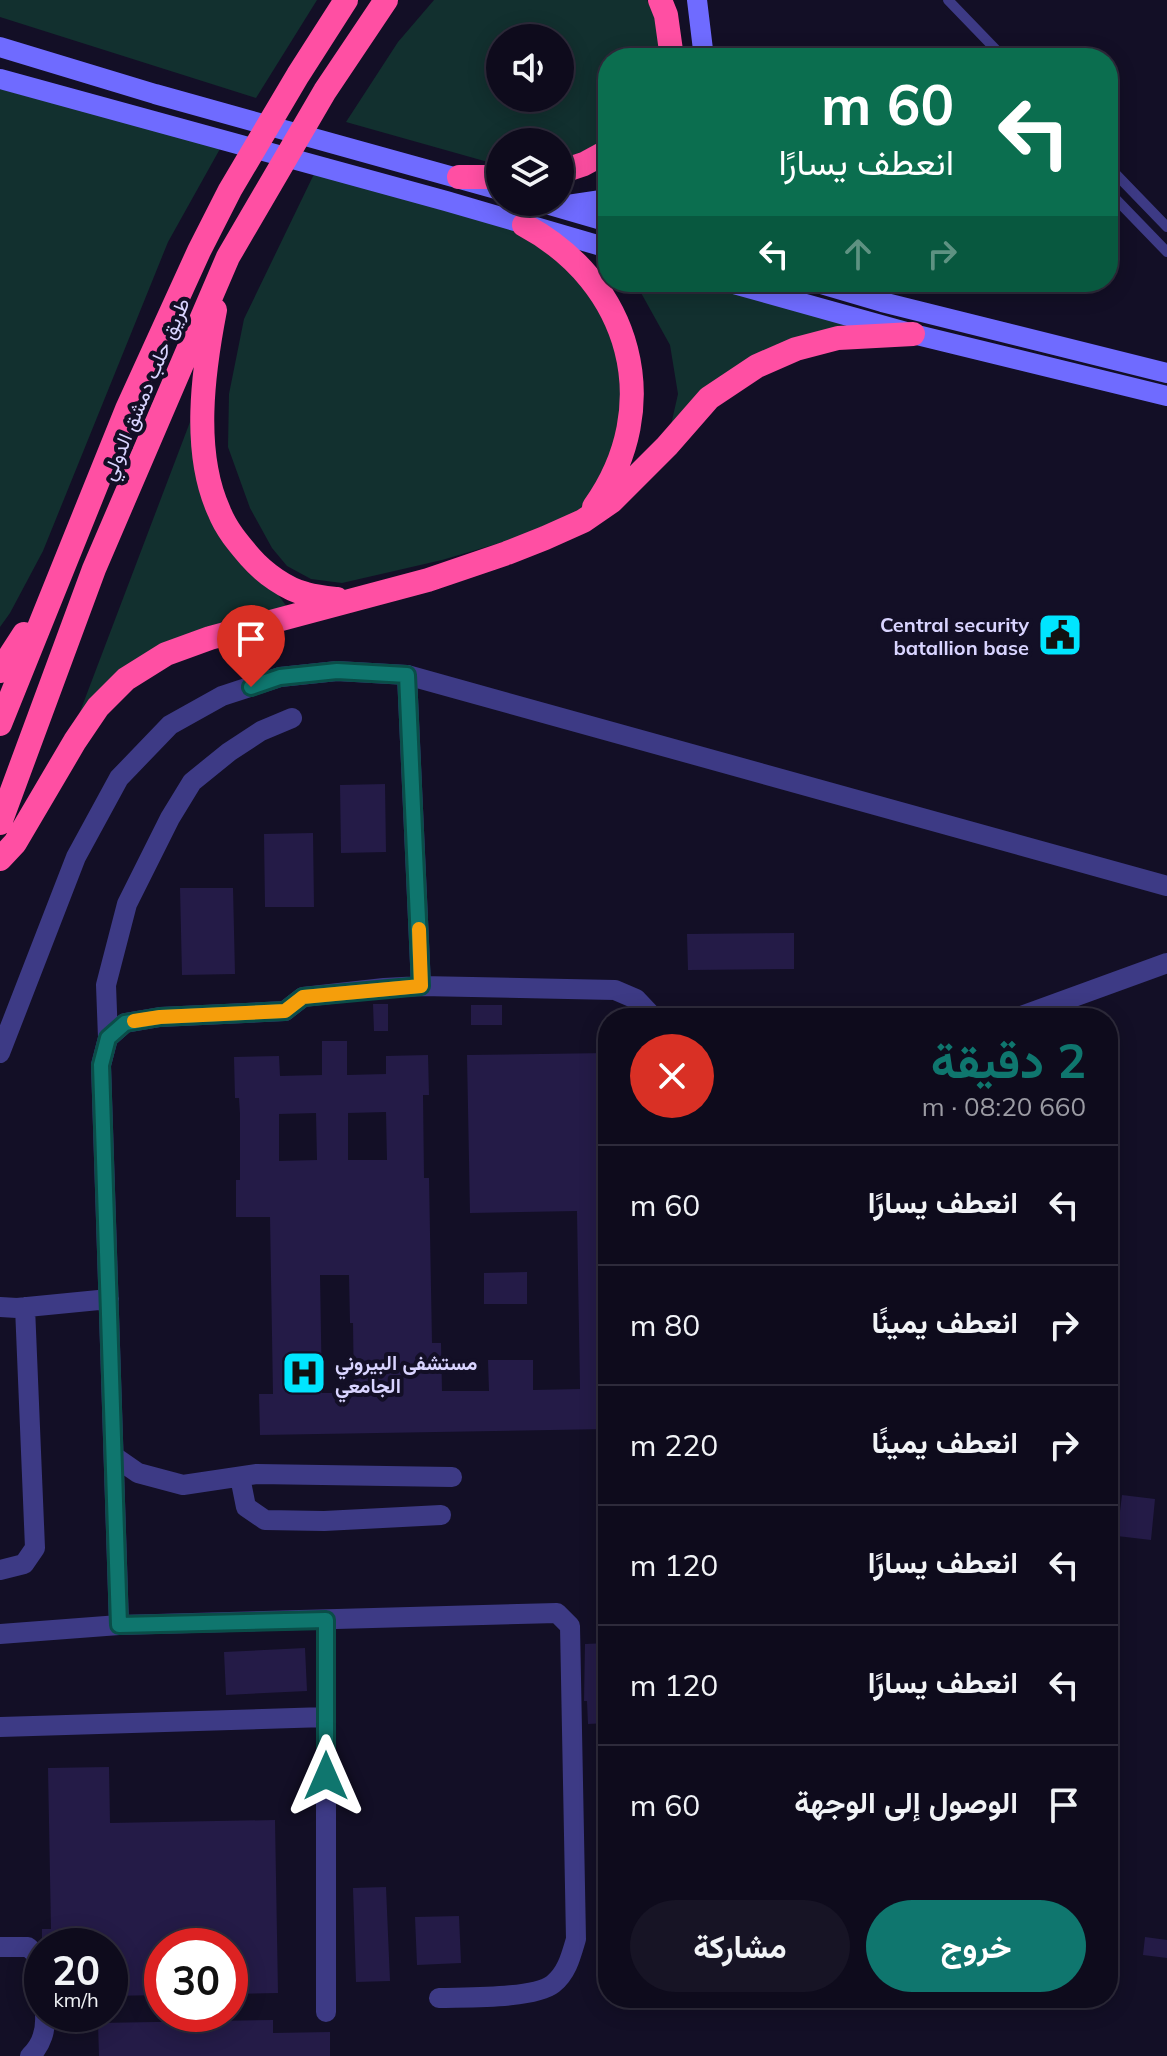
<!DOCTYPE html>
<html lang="ar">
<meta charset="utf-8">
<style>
body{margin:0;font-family:Mulish,Vazirmatn,sans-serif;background:#171425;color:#f1f3f6;direction:rtl;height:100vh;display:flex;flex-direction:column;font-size:30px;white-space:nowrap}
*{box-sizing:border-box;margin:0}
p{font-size:26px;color:#9b9ba3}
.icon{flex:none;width:44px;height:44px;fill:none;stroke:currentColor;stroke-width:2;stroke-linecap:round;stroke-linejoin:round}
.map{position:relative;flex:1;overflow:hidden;direction:ltr}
.details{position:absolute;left:598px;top:1008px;width:520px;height:1000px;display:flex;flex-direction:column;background:#0e0b1c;border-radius:32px;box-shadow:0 4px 20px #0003,0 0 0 2px #2e2b3b;direction:rtl}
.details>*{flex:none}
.hud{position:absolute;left:598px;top:48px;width:520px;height:244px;border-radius:32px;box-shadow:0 4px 20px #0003,0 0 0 2px #2e2b3b;direction:rtl;background:#0b6e4f;color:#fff;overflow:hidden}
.buttons{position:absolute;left:486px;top:24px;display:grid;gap:16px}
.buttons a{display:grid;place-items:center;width:88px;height:88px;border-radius:50%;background:#0e0b1c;box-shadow:0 4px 20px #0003,0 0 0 2px #2e2b3b;font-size:40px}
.speed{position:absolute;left:24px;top:1928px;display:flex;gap:16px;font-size:40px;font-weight:700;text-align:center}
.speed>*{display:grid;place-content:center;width:104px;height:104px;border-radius:50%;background:#0e0b1c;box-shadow:0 4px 20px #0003,0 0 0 2px #2e2b3b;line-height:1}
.speed small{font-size:20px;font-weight:400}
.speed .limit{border:12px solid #d22;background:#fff;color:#111}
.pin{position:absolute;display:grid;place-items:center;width:68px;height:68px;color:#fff;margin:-82px -34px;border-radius:50% 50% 50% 0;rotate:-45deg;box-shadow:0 0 8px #0007}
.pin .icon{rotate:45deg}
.me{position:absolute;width:88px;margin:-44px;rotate:0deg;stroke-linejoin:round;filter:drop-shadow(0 0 6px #0008)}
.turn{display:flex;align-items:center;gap:28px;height:168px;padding:0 32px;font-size:36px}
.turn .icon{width:104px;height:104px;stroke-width:2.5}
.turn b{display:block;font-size:56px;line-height:68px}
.lanes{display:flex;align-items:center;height:76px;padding:0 32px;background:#0003;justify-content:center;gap:40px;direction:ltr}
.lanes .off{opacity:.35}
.round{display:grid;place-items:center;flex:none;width:84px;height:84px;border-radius:42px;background:#171425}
.head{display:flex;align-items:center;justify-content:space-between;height:136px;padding:0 32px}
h1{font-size:48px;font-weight:700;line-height:60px;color:#0f766e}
.action{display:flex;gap:16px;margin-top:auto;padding:16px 32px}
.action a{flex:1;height:92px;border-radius:48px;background:#0f766e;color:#fff;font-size:32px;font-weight:700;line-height:92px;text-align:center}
.action a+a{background:#171425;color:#f1f3f6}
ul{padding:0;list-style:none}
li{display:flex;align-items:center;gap:24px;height:120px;padding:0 32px;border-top:2px solid #2e2b3b}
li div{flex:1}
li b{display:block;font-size:30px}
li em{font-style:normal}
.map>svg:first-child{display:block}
</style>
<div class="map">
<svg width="1167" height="2056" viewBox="0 0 1167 2056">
<rect width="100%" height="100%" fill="#130f26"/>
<path fill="#12302f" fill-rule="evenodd" d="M0,0H317L256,98L0,17Z
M434,0H647L656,17L662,58H608V140L577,154L560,159V142H500V164H495L346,122L398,42ZM500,38H560V98H500Z
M0,89L221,147L168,242L43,551L10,613L0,627Z
M315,172L521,231L575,268L637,356L605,493L558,526L442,560L342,583L311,579L287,566L272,548L250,508L228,447L229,394L244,319Z
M631,282H697L857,327L797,340L666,447L678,394L670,345L640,291Z
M201,393L224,518L287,607L189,633L64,754Z"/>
<path fill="#241b47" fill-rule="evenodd" d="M385,784L386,852L341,853L340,785Z
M313,833L314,907H265L264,834Z
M180,888H233L235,974L182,975Z
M794,933V969L688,970L687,934Z
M373,1004H388V1031H374Z
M471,1005H502V1025H471Z
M322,1041H347V1075L386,1074V1056L428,1055L429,1095H423L424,1178H429L432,1343H441L442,1391H489L488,1360H533V1390L580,1389L577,1211L470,1213L467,1055L608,1053V1429L260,1435L259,1394H273L270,1217H236V1180H240V1114L239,1098H235L234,1057L279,1056L280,1076L322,1075ZM386,1112L387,1160H348V1113ZM316,1113L317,1160L279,1161V1114ZM320,1275H349L350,1323H353L354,1393H322Z
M527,1272V1304H484V1273Z
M1122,1495L1155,1499L1151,1540L1117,1536Z
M608,1643V1723L588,1724L587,1701H584L585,1644Z
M305,1648L307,1691L226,1695L224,1652Z
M109,1767L110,1823L275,1820L278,1993L230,1994V1946H162V1995L110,1996V1946H46L42,1942V1929H51L48,1768Z
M386,1887L390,1981L356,1982L353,1888Z
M459,1916L461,1963L417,1965L415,1917Z
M1145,1937L1167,1940V1958L1143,1955Z
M273,2020V2033L330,2032V2056H99L98,2023Z"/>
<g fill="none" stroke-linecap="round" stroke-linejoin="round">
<path stroke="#3d3a85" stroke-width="10" d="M948,0L1004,58
M1108,166L1167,227
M1108,191L1167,252"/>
<path stroke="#3d3a85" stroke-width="20" d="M407,675L421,986
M1016,1018L1167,963
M108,1038L106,985L127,904L170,818L192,782L229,752L261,731L292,718
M0,1307L17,1308L109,1299
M115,1457L138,1473L183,1485L257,1474L452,1477
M240,1477L246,1507L265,1520L324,1521L441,1515
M0,1570L24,1564L35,1548L25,1307
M119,1625L101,1065L108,1038L125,1023L160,1017L285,1011L303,997L384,988L421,986L615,990L636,999L654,1018
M0,1634L119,1625L557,1613L570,1626L576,1939C571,1956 567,1973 553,1984C534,1999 465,1997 439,1998
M0,1727L326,1717
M0,1947H28L40,1958L42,1968
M326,2012V1620
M30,2056C42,2045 46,2029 45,2014"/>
<path stroke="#3d3a85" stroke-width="20" d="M0,1053L76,857L119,778L170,725L222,696L280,677L337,671L407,675L1167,886"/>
<path stroke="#6f6bff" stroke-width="20" d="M697,0L704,58
M0,47L155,94L500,190
M0,79L446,201L608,248
M539,202L608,222
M561,206L608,199
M727,282L913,334L1167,396
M814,282L882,302L1167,373"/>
<path stroke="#ff4fa3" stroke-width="24" d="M660,0L666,15L672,58
M560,172L584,164L608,151
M459,177H500
M524,225C631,282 666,406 594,507
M215,310C203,372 192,452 219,511C226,529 238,543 250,557C264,573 286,589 306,594C316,597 327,598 337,599
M0,671L24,634
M0,724L127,409L199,251L230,190L298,75L346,0
M0,823L94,569L228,257L325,91L386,0
M0,859L15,843L75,741L98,707L126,679L166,654L210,638L428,580L507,553L545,538L583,521L612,501L667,446L709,398L757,366L796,349L838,338L913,334"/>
</g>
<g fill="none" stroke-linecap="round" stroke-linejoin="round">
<g stroke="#0a4d48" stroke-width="20">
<path id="route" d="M251,687L280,677L337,671L407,675L421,986L303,997L285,1011L160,1017L125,1023L108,1038L101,1065L119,1625L326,1620V1776"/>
</g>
<use href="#route" stroke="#0f766e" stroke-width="14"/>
<path stroke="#f59e0b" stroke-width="14" d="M134,1021L160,1017L285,1011L303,997L421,986L419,929"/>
</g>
<defs>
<g id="civic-square" transform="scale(2.3)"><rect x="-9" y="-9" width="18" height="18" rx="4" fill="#00e5ff" stroke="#130f26"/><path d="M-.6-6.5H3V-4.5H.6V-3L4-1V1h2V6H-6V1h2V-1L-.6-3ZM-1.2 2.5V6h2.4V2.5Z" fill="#111"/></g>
<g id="hospital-square" transform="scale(2.3)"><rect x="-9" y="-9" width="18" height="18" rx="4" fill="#00e5ff" stroke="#130f26"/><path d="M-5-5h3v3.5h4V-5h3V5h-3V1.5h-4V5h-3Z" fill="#111"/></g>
</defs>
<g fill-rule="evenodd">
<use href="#civic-square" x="1060" y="635"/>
<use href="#hospital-square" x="304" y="1373"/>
</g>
<g text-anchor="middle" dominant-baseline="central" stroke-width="8" stroke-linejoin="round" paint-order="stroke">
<g font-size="20" fill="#d9d4ff" stroke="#130f26">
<text transform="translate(145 389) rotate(-67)">طريق حلب دمشق الدولي</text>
</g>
<g font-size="20" font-weight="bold" fill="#d9d4ff" stroke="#130f26" text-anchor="end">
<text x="1029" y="624">Central security<tspan x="1029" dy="23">batallion base</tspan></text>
<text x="335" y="1362" text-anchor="start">مستشفى البيروني<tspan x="335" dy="23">الجامعي</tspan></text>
</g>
</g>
</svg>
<div class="buttons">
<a><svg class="icon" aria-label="sound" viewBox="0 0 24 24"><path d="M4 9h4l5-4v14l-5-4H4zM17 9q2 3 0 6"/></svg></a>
<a><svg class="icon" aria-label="layers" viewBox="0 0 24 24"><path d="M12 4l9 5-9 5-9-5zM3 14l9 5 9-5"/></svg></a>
</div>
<div class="speed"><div>20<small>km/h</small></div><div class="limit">30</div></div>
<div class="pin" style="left:251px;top:687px;background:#d93025"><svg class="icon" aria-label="arrive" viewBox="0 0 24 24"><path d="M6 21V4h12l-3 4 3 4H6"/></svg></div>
<svg class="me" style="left:326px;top:1776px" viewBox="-20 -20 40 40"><path d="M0-17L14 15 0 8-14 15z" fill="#0f766e" stroke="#fff" stroke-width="4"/></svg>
<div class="hud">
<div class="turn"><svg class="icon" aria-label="left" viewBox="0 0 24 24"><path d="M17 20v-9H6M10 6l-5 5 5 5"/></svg><div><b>60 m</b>انعطف يسارًا</div></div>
<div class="lanes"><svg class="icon" aria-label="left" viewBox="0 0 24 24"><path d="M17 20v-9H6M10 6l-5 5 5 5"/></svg><svg class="icon off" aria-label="ahead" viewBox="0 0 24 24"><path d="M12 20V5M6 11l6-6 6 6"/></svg><svg class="icon off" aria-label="right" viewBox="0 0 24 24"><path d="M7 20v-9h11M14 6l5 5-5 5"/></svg></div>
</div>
<section class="details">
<div class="head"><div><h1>2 دقيقة</h1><p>660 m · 08:20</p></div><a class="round" style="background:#d93025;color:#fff"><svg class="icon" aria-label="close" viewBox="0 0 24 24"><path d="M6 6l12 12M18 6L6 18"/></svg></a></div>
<ul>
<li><svg class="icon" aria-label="left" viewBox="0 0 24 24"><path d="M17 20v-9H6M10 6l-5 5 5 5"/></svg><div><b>انعطف يسارًا</b></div><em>60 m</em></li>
<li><svg class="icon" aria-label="right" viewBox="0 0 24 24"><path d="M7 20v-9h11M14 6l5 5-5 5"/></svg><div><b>انعطف يمينًا</b></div><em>80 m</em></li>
<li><svg class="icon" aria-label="right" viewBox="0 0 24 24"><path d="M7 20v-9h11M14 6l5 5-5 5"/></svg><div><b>انعطف يمينًا</b></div><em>220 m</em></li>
<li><svg class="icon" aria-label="left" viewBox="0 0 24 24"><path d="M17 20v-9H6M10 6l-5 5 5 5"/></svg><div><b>انعطف يسارًا</b></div><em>120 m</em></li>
<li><svg class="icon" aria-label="left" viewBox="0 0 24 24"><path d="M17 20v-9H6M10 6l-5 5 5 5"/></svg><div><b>انعطف يسارًا</b></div><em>120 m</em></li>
<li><svg class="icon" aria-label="arrive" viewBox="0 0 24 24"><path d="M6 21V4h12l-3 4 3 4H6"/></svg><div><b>الوصول إلى الوجهة</b></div><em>60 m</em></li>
</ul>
<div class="action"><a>خروج</a><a>مشاركة</a></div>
</section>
</div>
